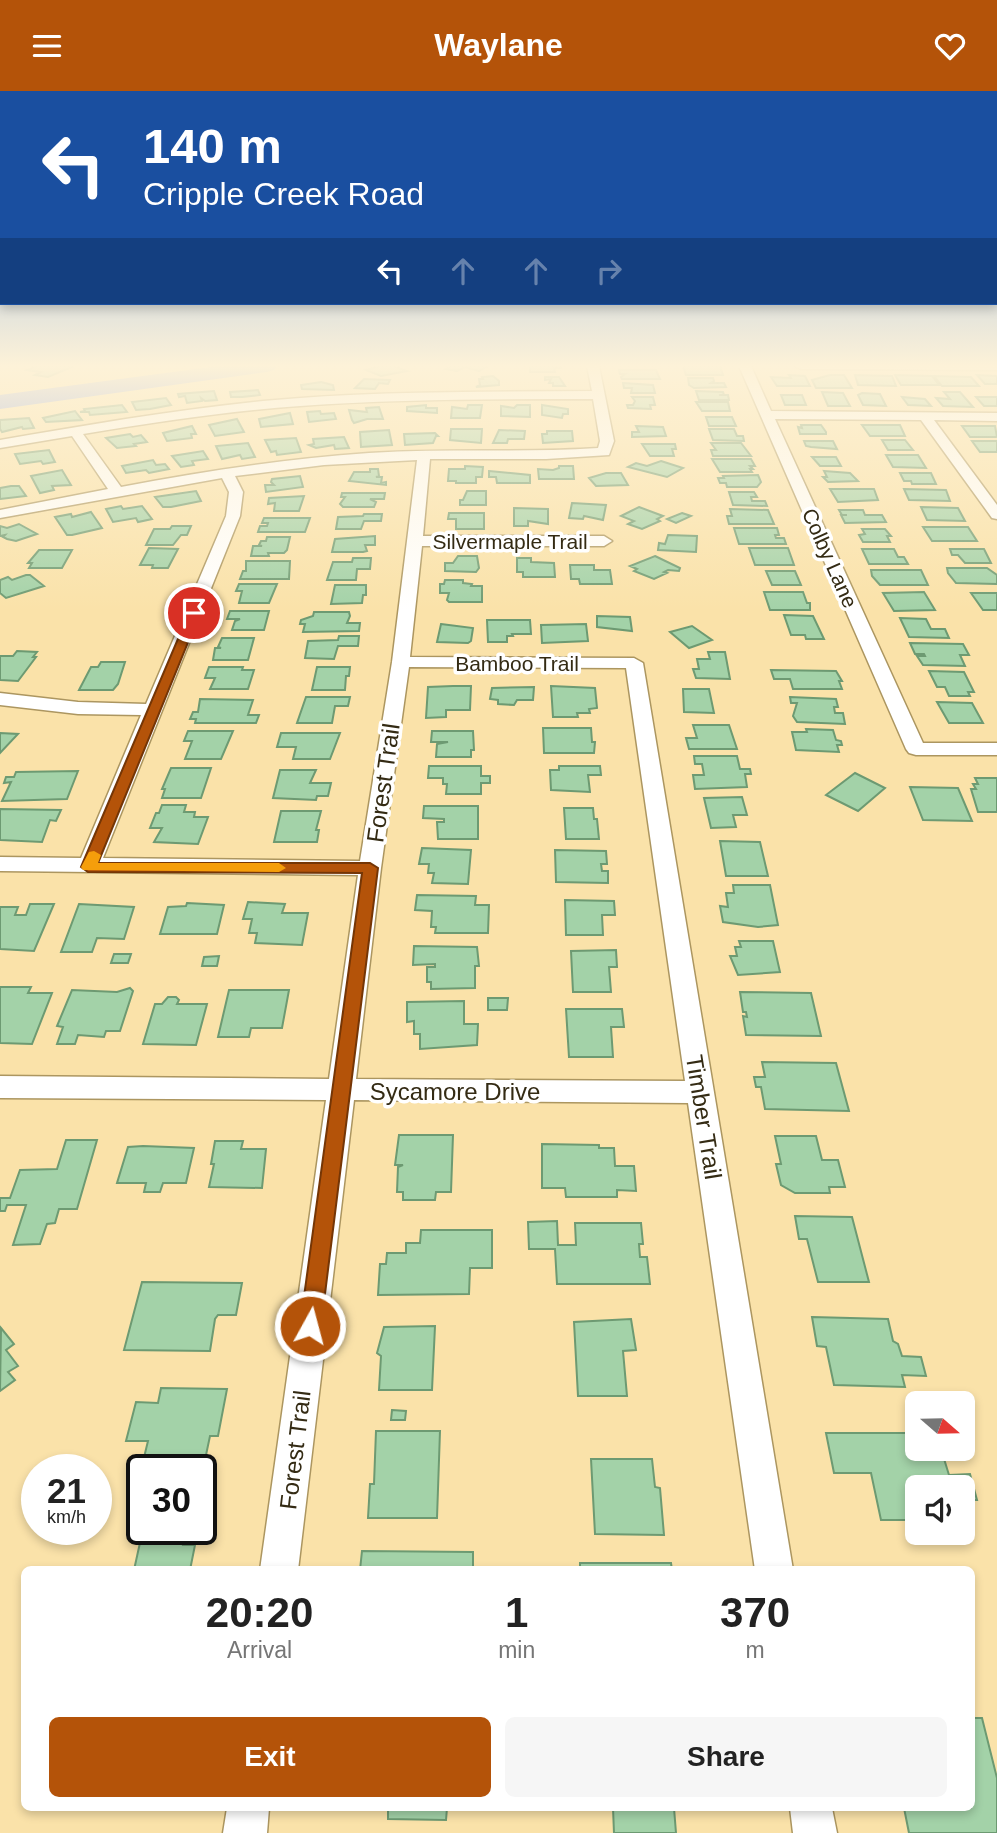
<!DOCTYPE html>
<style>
body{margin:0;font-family:Helvetica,sans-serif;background:#f6f6f6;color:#222;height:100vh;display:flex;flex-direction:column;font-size:26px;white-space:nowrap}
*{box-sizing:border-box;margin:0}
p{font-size:23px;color:#767676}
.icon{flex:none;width:38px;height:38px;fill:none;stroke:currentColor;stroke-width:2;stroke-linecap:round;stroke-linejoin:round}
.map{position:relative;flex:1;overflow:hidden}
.sheet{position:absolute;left:21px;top:1475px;width:954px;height:245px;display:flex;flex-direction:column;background:#fff;border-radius:10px;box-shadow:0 4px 10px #0003}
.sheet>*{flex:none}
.top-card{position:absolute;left:0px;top:0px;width:998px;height:214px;box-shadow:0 4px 10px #0003;background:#1a4fa0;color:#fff;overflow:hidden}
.needle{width:46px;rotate:110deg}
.tools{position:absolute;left:905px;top:1300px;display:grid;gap:14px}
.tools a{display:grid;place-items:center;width:70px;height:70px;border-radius:10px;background:#fff;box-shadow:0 4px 10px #0003;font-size:35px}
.speed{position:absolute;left:21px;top:1363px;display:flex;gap:14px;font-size:35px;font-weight:700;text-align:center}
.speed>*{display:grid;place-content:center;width:91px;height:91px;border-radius:50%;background:#fff;box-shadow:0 4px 10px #0003;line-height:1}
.speed small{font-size:18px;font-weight:400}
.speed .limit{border:4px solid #111;border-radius:10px;background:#fff;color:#111}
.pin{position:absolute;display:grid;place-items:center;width:60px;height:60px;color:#fff;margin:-30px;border:4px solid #fff;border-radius:50%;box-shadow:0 2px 7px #0007}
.me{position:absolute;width:77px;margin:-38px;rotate:7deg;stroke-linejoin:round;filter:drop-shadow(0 0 5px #0008)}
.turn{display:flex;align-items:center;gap:24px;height:147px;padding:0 28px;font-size:32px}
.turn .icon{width:91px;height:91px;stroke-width:2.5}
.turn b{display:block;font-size:49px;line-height:60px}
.lanes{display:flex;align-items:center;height:66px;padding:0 28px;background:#0003;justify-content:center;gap:35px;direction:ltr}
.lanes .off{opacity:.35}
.eta{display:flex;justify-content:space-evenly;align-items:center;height:119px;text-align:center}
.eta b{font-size:42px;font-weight:700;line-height:49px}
.button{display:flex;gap:14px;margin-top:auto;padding:14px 28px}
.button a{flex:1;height:80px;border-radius:10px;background:#b45309;color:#fff;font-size:28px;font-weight:700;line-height:80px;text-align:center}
.button a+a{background:#f6f6f6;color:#222}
header{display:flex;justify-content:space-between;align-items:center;height:91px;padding:0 28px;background:#b45309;color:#fff;font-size:32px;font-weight:700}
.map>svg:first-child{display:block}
</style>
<header><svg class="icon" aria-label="menu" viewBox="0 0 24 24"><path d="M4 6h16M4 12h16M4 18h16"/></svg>Waylane<svg class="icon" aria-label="heart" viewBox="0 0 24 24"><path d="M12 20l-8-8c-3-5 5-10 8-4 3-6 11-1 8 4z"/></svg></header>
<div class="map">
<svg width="997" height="1742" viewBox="0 0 997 1742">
<rect width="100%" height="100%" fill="#fae2a9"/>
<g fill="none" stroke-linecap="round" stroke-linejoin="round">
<path fill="#7e9ced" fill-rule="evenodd" d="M218,275H277L274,279L267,281L0,318V304Z"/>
</g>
<path fill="#a3d2a8" stroke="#6d9a72" stroke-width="2" d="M37,275H74L48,286L35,284L41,281L27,279Z
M380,275H393L407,280L381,285L366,279Z
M451,275H488L479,280L465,276L457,280L446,278Z
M530,275H561V277H554L555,281H530Z
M683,275H720L723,284H686Z
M619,279H656L660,288H622L621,286L625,283H620Z
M789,284L805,285L810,295H777L771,286L791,287Z
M830,284H844L852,297H816L812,289Z
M855,284L892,285L896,295L858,294Z
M895,284L932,285L939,294H901Z
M977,284L997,285V293H985Z
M493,285L499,290V294L476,296L480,294L479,288H483L482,286Z
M934,285L971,286L979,295H942Z
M545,286H559L565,295H553V292H549L551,288L545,289Z
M688,287H713L714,290L711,292H724L726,296L694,297L689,294Z
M364,288L390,289L388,293L379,292L375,298L355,297Z
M321,291L333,294L334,299L302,298L301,294Z
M623,292L653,294L655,302H631L632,297H624Z
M258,299L260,304L242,306H231L230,301Z
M214,300L217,309L205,310L201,307L202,310L187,312L185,305L179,306L178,303Z
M696,300L723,301L724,304H719H728L729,309H699Z
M822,301L843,302L850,315H828Z
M944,301H960L973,316L943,315L936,307L950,308Z
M862,302L880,303L886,315L863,314L858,304Z
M781,304H802L806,314H785Z
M632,306H653L655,314H650L651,318L628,317L627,314H633L635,310Z
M902,306L925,308L931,315L908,314Z
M976,306H997V315H984Z
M166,307L171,314L150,318L136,319L132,311Z
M696,311H728L730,320H702Z
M122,314L127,321L90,324L89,321H80L85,320L84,318Z
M426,314V317H437V322L407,320V316Z
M468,314H482L480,327H451L452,316L467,318Z
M517,314H530V326L501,325V315L514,317Z
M542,314L568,318V323H563L562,327L542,324Z
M379,316L383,328H367L354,332L352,329L349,319L367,321L366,317Z
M75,320L82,329L46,331L43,327Z
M320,320L321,323L334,322L336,328L309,331L307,321Z
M290,322L293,333L261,336L259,328Z
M706,326H732L736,335H709Z
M29,327L34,337L23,338L22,336L2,341L0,338V329Z
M237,328L244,341L215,345L209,334Z
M801,334H821L826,341V343H800L798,336L802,337Z
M862,334H900L905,345H870Z
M192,335L196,343H191L192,347L167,350L163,342Z
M636,335L663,336L666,345L632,346V341H639Z
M962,335H995L997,346H970Z
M451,338H482L481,352L450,349Z
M709,338H734L737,345H743L744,350L713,349Z
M389,339L392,354L361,356L360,341Z
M499,339L525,340L524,348H508L507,352H493Z
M547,340H572L573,350L543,352L542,343H547Z
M130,343L133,346L141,344L147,351L134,353L136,355L117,357L106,347Z
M404,343L435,342L438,345H436L433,352L405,354Z
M344,346L349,357L335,358L334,354L316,357L309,354L314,353L313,348Z
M296,347L301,361L277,364L276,360L271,361L265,349Z
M882,349H905L913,359H888Z
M804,350H833L837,358L811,356L806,355Z
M972,350H997V361H980Z
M248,352L255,366L242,368L240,364L222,368L216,355Z
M711,352H741L751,365H713L711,359H716Z
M642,353H675L676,358H672L674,365H650Z
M49,359L55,371L43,373L41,370L20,373L15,363Z
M203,360L208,368L192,370L194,374L181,376L172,365Z
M886,364H918L926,377L893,376Z
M812,366H836L841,375H820Z
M712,368H751L755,375H750L753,378H750L752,381H720Z
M153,369L156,374L165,373L169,378L149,382L146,379L126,382L122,375Z
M661,370L683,377L667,386L628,376L636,372L647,375Z
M465,375L483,376L482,386H476V392H456V390H448L449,378H465Z
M559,375H573L574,388H539L538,378L553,379L559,377Z
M370,378H378L379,385L376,386H382L381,392L386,391V394L349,390L354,381H370Z
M62,379L71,394L52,395L54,399L40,402L31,385Z
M489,380L530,384V392H497L496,386H489Z
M824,380L850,382L858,390L828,391L823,386H827Z
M606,382H621L628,394L596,395L589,387Z
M900,382H931L936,393H912L911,390H904Z
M758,384L761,391L757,396H727L726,392H720L718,387H724L723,385Z
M300,385L303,396L266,401L265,394H274L271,391L272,388Z
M11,395H19L26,405L0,408V397Z
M830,398H874L878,409L838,411Z
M904,398L946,399L950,410L909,409Z
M196,400L201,410L171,416H163L155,406Z
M467,400H486V414H460V409H463Z
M729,401H754L757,406H751L752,410H765L767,415L733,414Z
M342,402H385L384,408H370L376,411L374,416H343L340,413L345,406H341Z
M304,405L299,420H274L275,412L268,413L269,407Z
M572,412L606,414L603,429L584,425L583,428L569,427Z
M121,415L123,418L142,415L152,428L138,431L136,427L113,431L106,418Z
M639,416L663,425L657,428L660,430L642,438L628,433L634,430L621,425Z
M921,416L958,417L965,430L927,429Z
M514,417L548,418V433L528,430V435H514Z
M730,418L768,419L774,433H729L727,425H732Z
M839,419H863L865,424H882L886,431L845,432L841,424H847H842Z
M91,421L102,437L72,444H67L55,426L71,423L72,426Z
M449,422H484V438H456V428H448Z
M682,422L691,425L676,432L667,428Z
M364,423H382L381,430H364L361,438H336L338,426L363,425Z
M264,427H310L305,441H258L260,435H267L268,432H262Z
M19,433L37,443L16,450L7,448L3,446L5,444L0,445V435L7,437Z
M172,435H191L187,444H181L173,454H146L154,438H170Z
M923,436H968L977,450H932Z
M734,437H777L779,444H775L776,447H784L786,453H739Z
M862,438H885L891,445H887L890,451H863L859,444L865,443Z
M668,444L697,445L696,461L658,459L659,452L665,453Z
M375,445V454H365L367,460L363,461H332L335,448Z
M267,446H290L287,459L284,462H268L269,465H251L253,455H262L259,454L261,450H266Z
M149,457L178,458L168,477H152L153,474H140Z
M749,457H788L794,474H755Z
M862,458H894L898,466H904L908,473H869Z
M950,458H984L991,472H965L958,464H952Z
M39,459H72L62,477H29L32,472H28Z
M458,465H477L479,477L476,481L445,480V472H453Z
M655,465L680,477L679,480L668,479L664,481L667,482L654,488L634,480L637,478L630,475Z
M353,467H371L370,478H357L356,489H327L333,471H352Z
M517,467H531V471L554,472L555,486H523V481H517Z
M246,470H290L289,488H240L243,480H246Z
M570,474H594V479H610L612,493H580L579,488H571Z
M947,477H987L997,484V493L956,492L948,482Z
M871,479H921L928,494H880L872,485Z
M766,480H795L801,494H772Z
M26,484H30L44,495L6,507L0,502V489L8,486L12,489Z
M445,489H463V492L472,493L471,495H482V511H449L447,509L449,502H440V493H444Z
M239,493H277L269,512H239L242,500H236Z
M335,494H366V504H363L362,512L331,513Z
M764,501H803L807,512H810V519H770Z
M924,501L935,519L894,520L883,502Z
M971,502H997V519H983Z
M230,520H269L264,539H232L235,530L240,528H227Z
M314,521H349L350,525L347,532H360L359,540L303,541L305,533H300L301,529L313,525Z
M784,524L813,525L824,548H806L805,544H791Z
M597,525L630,526L632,540L597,536Z
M900,527L926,528L931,538H945L949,547L909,546Z
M487,529H530L531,543H512L513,545H507V551H488Z
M441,533L473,537L471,550L468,552L437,551Z
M586,533L588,550L542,552L541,534Z
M692,535L712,549L689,557L670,541Z
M339,545H359L358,555H338L334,568L305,567L308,550L338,549Z
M222,547H254L248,569H213L215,557H221L218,556Z
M910,552L963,553L969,564H960L965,575L923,574L917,565H925L924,563H915Z
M17,560L37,561L33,566H36L18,590L0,589V565H13Z
M708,561H725L730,588L696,587L693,578H699L697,568H710Z
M101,571H125L118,593L113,599H79L91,576H98Z
M209,576H243L242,579H254L248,598H210L215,587H205Z
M317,576H350L349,585H346L345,599H312Z
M771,579L836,580L842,590H839L842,598H793L790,588H774Z
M929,580L964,581L974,601H968L970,605H949L945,596H937Z
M453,595H471L470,619H446V626L426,627L428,596Z
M551,595L595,597L597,617L589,618L590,622H577L578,626H553Z
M534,596L533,609H517L514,614L498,613V609L490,608L492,597Z
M683,598H709L714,622L684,621Z
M306,606H350L348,615H335L332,632H297Z
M790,606L836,608L838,616H834L835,622H843L845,633L797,631L793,625L797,612H791Z
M200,608L253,609L248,624H259L256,632H195L196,628H190L193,621H198Z
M937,611L972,612L983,632H949Z
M693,634H729L737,658H689L686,647H697Z
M543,637H591L592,651H595L594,662H544Z
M806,638L833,639L836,649L841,650L842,654H837L839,661L796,659L792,641H807Z
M188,640H233L221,668H185L192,650H184Z
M432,640H473L474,659H471V666H436L437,653L448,651H431Z
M0,642L18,643L0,662Z
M281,642H340L330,668H293L296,656H277Z
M694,665H737L740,678H750L751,683H745L747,696L695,698L693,684H704L702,673H695Z
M429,675H481V685H490V692H481V703H446L447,693H443V687H428Z
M559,675H600L601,684H588L590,701L551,699L550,679H559Z
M171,677H211L201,707H162L165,698H162Z
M280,679H316L310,692H331L328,705H317L316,709L273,707Z
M78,680L67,708L2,710L11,691L4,692L6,686H14L16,681Z
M855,682L885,697L858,720L826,704Z
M975,687H997V721H978L971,698H976L973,693H978Z
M910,696L958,697L972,730L923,729Z
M742,706L747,724H733L736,736L711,737L704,707Z
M162,714H186L184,721H195L194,726H208L198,753L154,751L162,737H150L156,722H159Z
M424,715H478V748H438L437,731H444V728L423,727Z
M564,717H593L594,728H597L599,748H566Z
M0,718L61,719L56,730L50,729L42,751L0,749Z
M281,720H321L316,739H319L317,751H274Z
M720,750L760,751L768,785H726Z
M422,757L471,759L468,793L432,792L434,782H428L429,773H419Z
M555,759L606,760L607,773H601L602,780H608V792L556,791Z
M733,794H770L778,834L758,836L723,831L720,815L728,816L726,802H734Z
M417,804L476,805L475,814H489L488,842H435L436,836H431L432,820L415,819Z
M565,809L614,810L615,824H602L603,844H566Z
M248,811L285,813L282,822H308L302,854L255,852L257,842H249L252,828H243Z
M187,812L224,814L217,843H160L168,816L186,815Z
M30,813H54L34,860L0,858V816H18L15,824H26Z
M79,813L134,816L124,848L97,847L92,861H61Z
M739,850H773L780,881L738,884L730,865H737L735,856H741Z
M414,855L477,856L479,875H475V897L431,898V891H427V876H435V873L413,874Z
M616,859L617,876H609L611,901H573L571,860Z
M114,863H131L128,872H111Z
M219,865L217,875H202L204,866Z
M0,896H31L28,902H52L32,953L0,952Z
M130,897L133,900L120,940H106L104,946L78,944L75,953H57L63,936L57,935L72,899L117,901Z
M229,899H289L282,937H251L249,946H218Z
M740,901L811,902L821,945L746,944L743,925L747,926L746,921H743Z
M168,906H176L179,909L177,913H207L196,954L143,953L155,913H162Z
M488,907H508L507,919H488Z
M464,910V933H478L477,954L420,958V943H414V930L407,931V911Z
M566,918H622L624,936H611L613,966H569Z
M762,971L836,972L849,1020L765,1018L761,996H756L754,986H765Z
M399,1044H453L451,1101H436L435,1109H403V1101H397L398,1076L403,1074H395Z
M775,1045H816L822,1069H838L845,1096H829L830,1102H795L781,1094L776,1073H781Z
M66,1049H97L77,1118H59L55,1132L47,1133L40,1153L13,1154L26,1114H7L5,1120H0V1107H10L20,1079L57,1078Z
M215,1050H243L241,1058H266L262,1097L209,1096L214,1073H211Z
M542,1053L599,1054V1057H614L615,1075H634L636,1100L617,1099V1106H566L565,1097H542Z
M143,1055L194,1057L186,1092H163L160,1101H144L146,1092H117L128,1056Z
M795,1125L852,1126L869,1191H818L807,1148H799Z
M557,1130L558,1154H576L575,1132H641L643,1153H639L640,1166H647L650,1193H557L555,1158H529L528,1131Z
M421,1139H492V1177H470L469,1203L378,1204L380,1173H386L387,1162H406V1152H420Z
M142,1191L242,1192L236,1224H218L215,1228L210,1260L124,1259Z
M812,1226L888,1228L893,1250L898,1253L902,1265L921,1266L926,1285L902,1284L905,1296L834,1294L826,1256L817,1255Z
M631,1228L636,1259L623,1260L627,1305H578L574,1231Z
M435,1235L432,1299H379L381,1265L377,1262L384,1236Z
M1,1237L14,1253L6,1259L18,1275L8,1281L15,1289L0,1300Z
M161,1297L227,1298L218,1345H210L206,1364H172V1368H168L165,1379H142V1391H138L148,1350H126L136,1311L158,1312Z
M392,1319L406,1320L405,1329H391Z
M376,1340H440L437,1427H368L370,1393H374Z
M826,1342H917V1358H941L949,1384L970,1383L977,1409H962V1396H917V1429H881L871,1382H834Z
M591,1368H652L655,1396L660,1397L664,1444L595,1443Z
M143,1438H186L183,1454H195L190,1479H134Z
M362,1460L473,1461V1479H360Z
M580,1472H671L672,1479H580Z
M971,1627H982L997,1687V1742H909L904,1717H971Z
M345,1717H447L446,1729L388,1728V1718Z
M613,1717H674L676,1742H614Z"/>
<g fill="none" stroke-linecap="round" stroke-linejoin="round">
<g stroke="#ac9660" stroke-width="3">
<path id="minor" d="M587,275H599L614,350L609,364L546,368H430L423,445H604L612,450L604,455H422L410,566L634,567L643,572L793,1479H755L688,1012L354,1009L298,1479H260L326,1009L0,1007V985L329,988L358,784L0,780V766L81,767L141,624L78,623L0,614V602L78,611L146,613L226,425L229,401L222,387L0,427V419L108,398L72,345L0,357V349C87,334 174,319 263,310C372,300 482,301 592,300ZM593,308L600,350L598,357C522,362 445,357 369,362C286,368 203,380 121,396L83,343C155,331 227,320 300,315C397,308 495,308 593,308ZM417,369L392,571L360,770L103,767L240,425L243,401L235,385L324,374ZM409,576L626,577L685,990L356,988L381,777Z
M739,275H751L771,320L997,322V330L934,329L997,414V428L992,427L921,329L775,328L923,652H997V664H916L909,662L906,658Z
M795,275H997V279L801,278Z
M227,1717H269L267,1742H223Z
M790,1717H832L837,1742H793Z"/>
</g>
<use href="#minor" fill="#fff" fill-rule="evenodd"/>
</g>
<linearGradient id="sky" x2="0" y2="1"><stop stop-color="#7daaea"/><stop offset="0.53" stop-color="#fdf2d8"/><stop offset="1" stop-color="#fdf2d8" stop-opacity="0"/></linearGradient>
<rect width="997" height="519" fill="url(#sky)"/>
<path fill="#b45309" stroke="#753606" stroke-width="2" d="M194,519L200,522L98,772H370L378,777L321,1235L318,1242L310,1245L303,1242L300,1235L362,782L88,781L81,776L189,522Z"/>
<path fill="#f59e0b" d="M94,760L101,764L98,772H279L286,777L279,781L83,779L81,776L89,761Z"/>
<g text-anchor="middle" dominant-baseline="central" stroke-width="7" stroke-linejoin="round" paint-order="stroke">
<g font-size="21" fill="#342b14" stroke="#fff">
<text x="510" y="450">Silvermaple Trail</text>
<text transform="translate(830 467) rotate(66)">Colby Lane</text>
<text x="517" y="572">Bamboo Trail</text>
</g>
<g font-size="24" fill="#342b14" stroke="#fff">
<text transform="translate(383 692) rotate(-82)">Forest Trail</text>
<text x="455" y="1000">Sycamore Drive</text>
<text transform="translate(704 1026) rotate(81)">Timber Trail</text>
<text transform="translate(295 1359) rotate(-83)">Forest Trail</text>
</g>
</g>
</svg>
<div class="tools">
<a><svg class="needle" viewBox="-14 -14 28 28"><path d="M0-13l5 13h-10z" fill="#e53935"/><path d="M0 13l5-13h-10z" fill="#767676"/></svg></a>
<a><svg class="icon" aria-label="sound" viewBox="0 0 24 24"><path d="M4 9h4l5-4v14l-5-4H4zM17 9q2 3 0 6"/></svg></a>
</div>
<div class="speed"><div>21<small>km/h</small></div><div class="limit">30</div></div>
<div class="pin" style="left:194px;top:522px;background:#d93025"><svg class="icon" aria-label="arrive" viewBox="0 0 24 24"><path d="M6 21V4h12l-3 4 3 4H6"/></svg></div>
<svg class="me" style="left:310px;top:1235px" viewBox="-20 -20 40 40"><circle r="17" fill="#b45309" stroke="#fff" stroke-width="3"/><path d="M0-11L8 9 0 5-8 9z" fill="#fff"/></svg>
<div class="top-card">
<div class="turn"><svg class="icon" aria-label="left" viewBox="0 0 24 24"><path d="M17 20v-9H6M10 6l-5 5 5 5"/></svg><div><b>140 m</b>Cripple Creek Road</div></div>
<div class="lanes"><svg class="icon" aria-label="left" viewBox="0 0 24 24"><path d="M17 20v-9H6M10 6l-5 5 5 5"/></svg><svg class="icon off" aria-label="ahead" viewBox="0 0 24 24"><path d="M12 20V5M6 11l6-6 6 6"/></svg><svg class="icon off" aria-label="ahead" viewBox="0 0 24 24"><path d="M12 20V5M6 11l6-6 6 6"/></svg><svg class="icon off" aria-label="right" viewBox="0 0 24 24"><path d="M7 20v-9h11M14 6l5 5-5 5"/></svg></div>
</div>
<section class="sheet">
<div class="eta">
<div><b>20:20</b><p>Arrival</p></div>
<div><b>1</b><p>min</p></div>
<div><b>370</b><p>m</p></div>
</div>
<div class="button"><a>Exit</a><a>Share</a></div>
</section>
</div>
